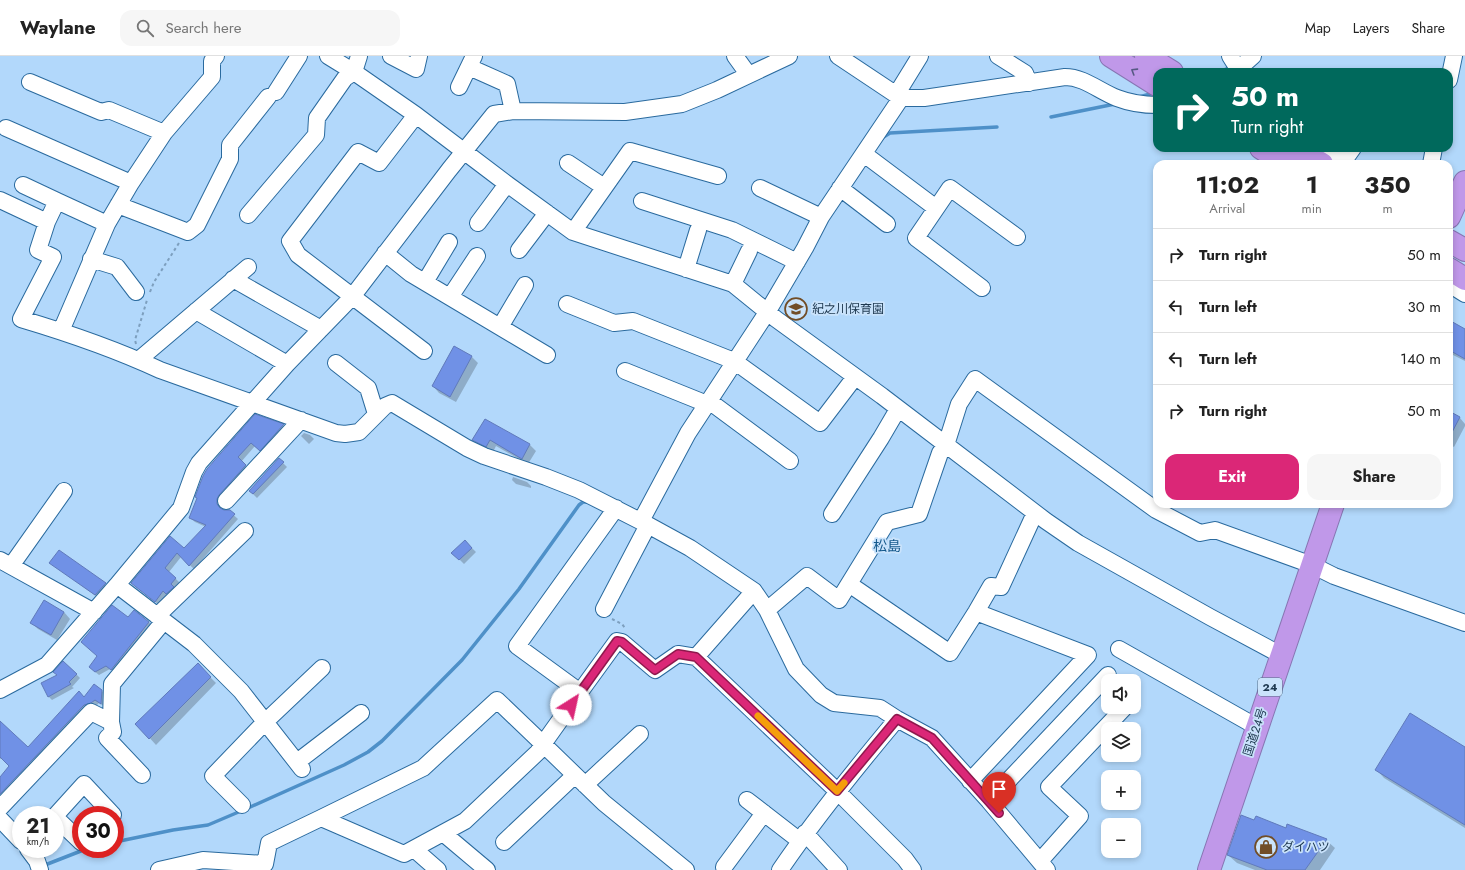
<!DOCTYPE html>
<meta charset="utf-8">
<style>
body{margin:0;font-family:Jost,"Noto Sans JP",sans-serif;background:#f6f6f6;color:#222;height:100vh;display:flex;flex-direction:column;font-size:15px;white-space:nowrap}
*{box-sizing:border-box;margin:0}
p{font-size:13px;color:#767676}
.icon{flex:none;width:22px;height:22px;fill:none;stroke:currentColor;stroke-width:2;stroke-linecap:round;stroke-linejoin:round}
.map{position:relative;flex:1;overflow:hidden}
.panel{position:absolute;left:1153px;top:104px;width:300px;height:348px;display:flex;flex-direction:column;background:#fff;border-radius:12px;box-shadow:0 2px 6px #0003}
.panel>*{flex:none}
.top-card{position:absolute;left:1153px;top:12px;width:300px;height:84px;border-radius:12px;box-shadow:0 2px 6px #0003;background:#00695c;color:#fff;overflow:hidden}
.tools{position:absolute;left:1101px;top:618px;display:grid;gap:8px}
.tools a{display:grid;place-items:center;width:40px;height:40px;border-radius:8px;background:#fff;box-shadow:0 2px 6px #0003;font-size:20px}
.speed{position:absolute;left:12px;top:750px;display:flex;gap:8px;font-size:20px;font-weight:700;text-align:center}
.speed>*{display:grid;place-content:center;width:52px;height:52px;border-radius:50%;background:#fff;box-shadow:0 2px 6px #0003;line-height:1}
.speed small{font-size:10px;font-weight:400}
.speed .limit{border:6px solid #d22;background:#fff;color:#111}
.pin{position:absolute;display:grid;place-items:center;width:34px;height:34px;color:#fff;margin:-41px -17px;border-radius:50% 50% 50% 0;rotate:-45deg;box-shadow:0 0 4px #0007}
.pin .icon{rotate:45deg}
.me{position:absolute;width:44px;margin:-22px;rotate:35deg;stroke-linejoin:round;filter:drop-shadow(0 0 3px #0008)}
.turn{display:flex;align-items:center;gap:14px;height:84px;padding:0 12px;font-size:18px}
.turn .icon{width:52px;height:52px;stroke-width:2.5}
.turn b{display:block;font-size:28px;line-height:34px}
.eta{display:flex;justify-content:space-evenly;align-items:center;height:68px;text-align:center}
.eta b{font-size:24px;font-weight:700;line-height:28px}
.primary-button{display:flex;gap:8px;margin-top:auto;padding:8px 12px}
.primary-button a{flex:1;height:46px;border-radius:12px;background:#db2777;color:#fff;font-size:16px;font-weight:700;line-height:46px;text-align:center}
.primary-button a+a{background:#f6f6f6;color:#222}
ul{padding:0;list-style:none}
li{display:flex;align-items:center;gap:12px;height:52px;padding:0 12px;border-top:1px solid #e0e0e0}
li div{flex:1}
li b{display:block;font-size:15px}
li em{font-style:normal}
header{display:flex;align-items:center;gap:24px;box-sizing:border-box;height:56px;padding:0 20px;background:#fff;border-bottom:1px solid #e0e0e0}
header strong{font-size:19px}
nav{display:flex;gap:22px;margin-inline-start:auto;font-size:14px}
.search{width:280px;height:36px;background:#f6f6f6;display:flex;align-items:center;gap:10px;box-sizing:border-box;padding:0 14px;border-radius:12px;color:#767676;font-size:15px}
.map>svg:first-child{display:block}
</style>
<header>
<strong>Waylane</strong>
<div class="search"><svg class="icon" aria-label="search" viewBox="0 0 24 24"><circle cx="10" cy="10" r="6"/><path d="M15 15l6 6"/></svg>Search here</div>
<nav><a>Map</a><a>Layers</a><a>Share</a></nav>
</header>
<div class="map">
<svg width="1465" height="814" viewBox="0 0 1465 814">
<rect width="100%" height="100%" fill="#b2d8fb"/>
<path fill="#0003" d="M1449,265L1465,274V305L1449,297Z
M472,301L478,307L456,346L439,337L433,330Z
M1449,356L1460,362L1465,368V370L1454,391L1449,388Z
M255,359L283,369L287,373L264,398L255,390L241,406L250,414L220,448L221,454L229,455L238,463L194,513L181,501L169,516L180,527L174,532L171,541L168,538L159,549L132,527L170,482L184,494L206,471L195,466L190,462Z
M485,364L530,389L536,395L528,408L496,390L493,396L480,390L474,384Z
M304,377L310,379L314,383L309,388L301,380Z
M279,403L287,411L257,442L250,435Z
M513,421L527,426L531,430V432L516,428L512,424Z
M465,485L476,496L464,508L453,497Z
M59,495L109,532L100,543L51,507Z
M64,556L70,563L57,584L38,573L31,566Z
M128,563L149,566L152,570L116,617L110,613L99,619L94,615Z
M198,609L216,627L156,689L137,668Z
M76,618L80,622L72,631L74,632L52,644L48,640L59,620Z
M102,635L106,639L105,651L99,647L0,746V722L11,710L2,702L0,703V668L28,692L85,642Z
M1465,692V772L1384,722L1376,713Z
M1255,765L1287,773L1288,770L1326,784L1335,792L1320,814H1255L1237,807L1228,799Z"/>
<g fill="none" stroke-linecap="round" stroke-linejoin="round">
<path stroke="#4e90c8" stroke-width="3.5" d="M1219,16L1232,11
M1139,41L1154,37
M1051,61L1115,48
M882,82L890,77L997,71
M115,786L173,774L208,769L248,752L344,709L368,696L382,685L462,604L519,533L579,449L583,446H588
M46,811L45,809L86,793"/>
</g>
<path fill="#7091e6" stroke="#607abb" d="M1449,264L1465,273V303L1449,294Z
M454,290L472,300L450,341L432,330Z
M1449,355L1460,361L1449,382Z
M255,358L284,368L260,395L251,387L238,401L246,409L219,439L217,443V448L220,452L224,454H230L235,458L189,510L177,497L165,512L176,522L171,528L174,531L166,538L163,535L155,546L131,527L170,480L184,492L206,469L189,462L197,442L195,441L203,420L207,413Z
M485,363L530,388L522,403L490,384L486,391L472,384Z
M279,402L284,406L253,438L249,435Z
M465,484L472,492L459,504L451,497Z
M59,494L106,527L95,539L49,507Z
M44,544L64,556L51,579L30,567Z
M112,549L128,561L134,554L149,566L111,614L106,610L95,616L89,611L97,600L81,586Z
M63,605L77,618L69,626L71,628L48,641L41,627L57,619L53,616Z
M198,607L211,621L149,683L135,668Z
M94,628L102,634L101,648L95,644L91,647L84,649L0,738V721L9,710L0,701V665L28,691L79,635L84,641Z
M1410,657L1465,691V769L1375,714Z
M1241,759L1254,764L1256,760L1286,772L1287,768L1327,783L1305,814H1267L1227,799Z"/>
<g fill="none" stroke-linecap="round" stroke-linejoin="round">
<g stroke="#2a6a9e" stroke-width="18">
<path id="minor" d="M328,0L354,16L416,59L507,128L573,176L733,228L776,263L882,340L1046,465L1078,487L1210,561L1281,599
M391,0L416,13L419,0
M735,0L748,18
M838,0L901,42H924L1065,21C1084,21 1099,35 1117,42C1130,47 1143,49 1157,49
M998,0L1025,17L1029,27
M1230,0L1240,16
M469,11L507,28L513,55
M1235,16L1253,0
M1449,24L1454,0
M30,26L101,56L109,54L164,77
M459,31L474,0
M276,36L299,0
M896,39L920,0
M416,59L379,107L358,96L290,185L298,199L424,295
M6,72L131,127
M1318,92L1346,108
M864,98L936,152
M1343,106L1353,92
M568,107L604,131
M1431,108L1434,92
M23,129L57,145
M760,132L821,161
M840,132L887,168
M0,144L47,166L57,145L107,168
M642,145L732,174L797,206
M118,149L188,176L197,169L230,103V89L268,41
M248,159L316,79L317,62L345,22L354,16L359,0
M47,166L38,194L53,201L21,263C68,277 115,293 160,314L336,377L345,378L359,376L385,350L392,347L467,392L484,400L546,421L579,434L648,469L690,492L754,535L767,554L796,613L821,639L834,647L880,652L897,663L932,682L989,745L1047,814
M478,167L507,128
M573,176L630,95L718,120
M519,194L547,157
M385,197L411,218L547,299
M91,203L117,211L136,236
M686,213L698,174
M233,223L321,273
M425,226L449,186
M733,228L749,195
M1449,228L1465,238
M982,232L916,182L950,132L1017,181
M450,241L477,200
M567,248L614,267L633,265L734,305L820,367L855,321
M196,255L287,308
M500,271L525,229
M61,275L107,168L131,127L164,77L212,21V5L216,0
M142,301L248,211
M336,307L368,332L376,358
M625,315L707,348
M709,345L790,405
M226,445L301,364
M832,458L881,382L898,353
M641,465L688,377L768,255L805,192L821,161L901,42
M0,504L94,556
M11,510L64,435
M849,528L950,597L976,556L991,530L1001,531L1035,457
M117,529L194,588L241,635L302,713
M604,553L648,469
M767,554L807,520L839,544L887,466L919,458L940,397L946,389L959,348L975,323L1156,454L1200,477L1215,474L1312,509L1334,520L1465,567
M157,560L245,475
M1119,593L1257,671
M696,601L837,735L905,803L913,814
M0,634L47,609L117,529L181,452L194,416L199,407L287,308L352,241L449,114L494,58L513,55L625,56L682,48L717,34L789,0
M580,636L617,585L622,586L655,614L678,598L696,601L754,535
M111,666L112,628L164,565
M297,706L361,657
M575,719L543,688L538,696L465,765L404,798L321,762L423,712L497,644L543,688L580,636L517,590L616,452
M970,725L1088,599L976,556
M585,729L640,678
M747,744L800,785
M989,745L1108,619
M242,749L213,720L265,666L322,612
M0,752L91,656L111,666L113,676L107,682L142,719
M55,760L84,728L113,759
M55,761L81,786
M0,763L21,785
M443,777L487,814
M805,777L839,814
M504,786L575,719L604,747L686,814
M28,793L37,805L40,814
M414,793L438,814
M1040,805L1080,760L1049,731L1125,651
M724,811L764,757
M159,814L203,804L265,808L269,787L321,762
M780,814C816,761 856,712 897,663"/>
</g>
<g stroke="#8776b3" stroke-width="24">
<path id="highway" d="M1111,0L1157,29
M1146,0L1172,16
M1261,92L1287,108
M1295,92L1322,108
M1449,161L1465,126
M1449,185L1465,194
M1449,213L1465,223
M1209,814L1333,448"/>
</g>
<path stroke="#7d9fbe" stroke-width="2" stroke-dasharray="3 3" stroke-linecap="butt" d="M150,236L154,226L179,187
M136,288L135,284L147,244
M612,563L622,568L625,572"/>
<use href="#minor" stroke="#fff" stroke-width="16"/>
<use href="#highway" stroke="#c098e9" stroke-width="22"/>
</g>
<defs><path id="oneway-chevron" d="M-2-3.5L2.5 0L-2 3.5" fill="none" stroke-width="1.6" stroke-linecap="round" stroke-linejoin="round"/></defs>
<use stroke="#565984" href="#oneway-chevron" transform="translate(1134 15) rotate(-148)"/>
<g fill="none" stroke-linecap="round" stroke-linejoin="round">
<g stroke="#8e194d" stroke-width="10">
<path id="route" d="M571,649L617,585L622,586L655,614L678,598L696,601L837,735L897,663L932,682L999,757"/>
</g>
<use href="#route" stroke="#db2777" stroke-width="7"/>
<path stroke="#f59e0b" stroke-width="7" d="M758,660L837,735L844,727"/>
</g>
<defs>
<g id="school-ring" transform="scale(1.15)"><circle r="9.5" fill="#cae3fb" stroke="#714d27" stroke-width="1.5"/><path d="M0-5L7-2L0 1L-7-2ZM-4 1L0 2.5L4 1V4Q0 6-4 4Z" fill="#714d27"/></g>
<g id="shop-ring" transform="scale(1.15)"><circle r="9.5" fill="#cae3fb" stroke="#714d27" stroke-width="1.5"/><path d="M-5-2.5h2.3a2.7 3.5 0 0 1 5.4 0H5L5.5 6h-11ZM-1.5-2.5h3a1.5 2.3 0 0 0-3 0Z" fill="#714d27"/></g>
</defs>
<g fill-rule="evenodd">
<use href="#school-ring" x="796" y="253"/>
<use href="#shop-ring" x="1266" y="791"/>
</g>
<g text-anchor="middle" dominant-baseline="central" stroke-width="3.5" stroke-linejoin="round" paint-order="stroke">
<rect fill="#cae3fb" stroke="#516b82" stroke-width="1" x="1258" y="622" width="24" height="18" rx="3"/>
<g font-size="11" font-weight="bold" fill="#1d374e">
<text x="1270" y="631">24</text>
</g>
<g font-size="12" fill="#1d374e" stroke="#cae3fb" text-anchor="start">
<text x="812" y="253">紀之川保育園</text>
<text x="1282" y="791">ダイハツ</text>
</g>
<g font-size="12" fill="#1d374e" stroke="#cae3fb">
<text transform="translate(1255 676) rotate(-72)">国道24号</text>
</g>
<g font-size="14" fill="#15598c" stroke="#cae3fb">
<text x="887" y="490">松島</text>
</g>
</g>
</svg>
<div class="tools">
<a><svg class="icon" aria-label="sound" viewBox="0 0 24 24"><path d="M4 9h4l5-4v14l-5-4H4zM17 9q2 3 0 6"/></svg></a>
<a><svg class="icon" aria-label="layers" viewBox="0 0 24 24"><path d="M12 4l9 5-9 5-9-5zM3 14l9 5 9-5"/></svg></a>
<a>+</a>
<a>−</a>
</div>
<div class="speed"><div>21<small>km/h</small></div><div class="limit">30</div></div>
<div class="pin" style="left:999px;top:757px;background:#d93025"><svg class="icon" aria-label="arrive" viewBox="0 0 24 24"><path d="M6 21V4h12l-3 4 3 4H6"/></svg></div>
<svg class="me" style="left:571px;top:649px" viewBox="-20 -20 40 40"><circle r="19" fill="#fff"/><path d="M0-13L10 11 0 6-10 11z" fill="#db2777"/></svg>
<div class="top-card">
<div class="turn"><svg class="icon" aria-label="right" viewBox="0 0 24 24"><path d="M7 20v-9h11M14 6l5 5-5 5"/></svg><div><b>50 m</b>Turn right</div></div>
</div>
<section class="panel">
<div class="eta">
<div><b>11:02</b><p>Arrival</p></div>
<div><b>1</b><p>min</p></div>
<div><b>350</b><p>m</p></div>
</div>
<ul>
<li><svg class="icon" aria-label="right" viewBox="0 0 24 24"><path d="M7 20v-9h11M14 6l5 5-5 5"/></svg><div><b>Turn right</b></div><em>50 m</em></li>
<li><svg class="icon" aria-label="left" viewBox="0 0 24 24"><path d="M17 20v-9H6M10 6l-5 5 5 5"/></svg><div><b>Turn left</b></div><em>30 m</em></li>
<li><svg class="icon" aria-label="left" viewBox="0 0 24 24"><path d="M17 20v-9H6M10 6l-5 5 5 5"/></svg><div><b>Turn left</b></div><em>140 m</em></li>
<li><svg class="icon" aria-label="right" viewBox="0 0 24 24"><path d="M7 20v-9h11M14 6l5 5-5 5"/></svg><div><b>Turn right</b></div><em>50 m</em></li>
</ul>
<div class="primary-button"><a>Exit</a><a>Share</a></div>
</section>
</div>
